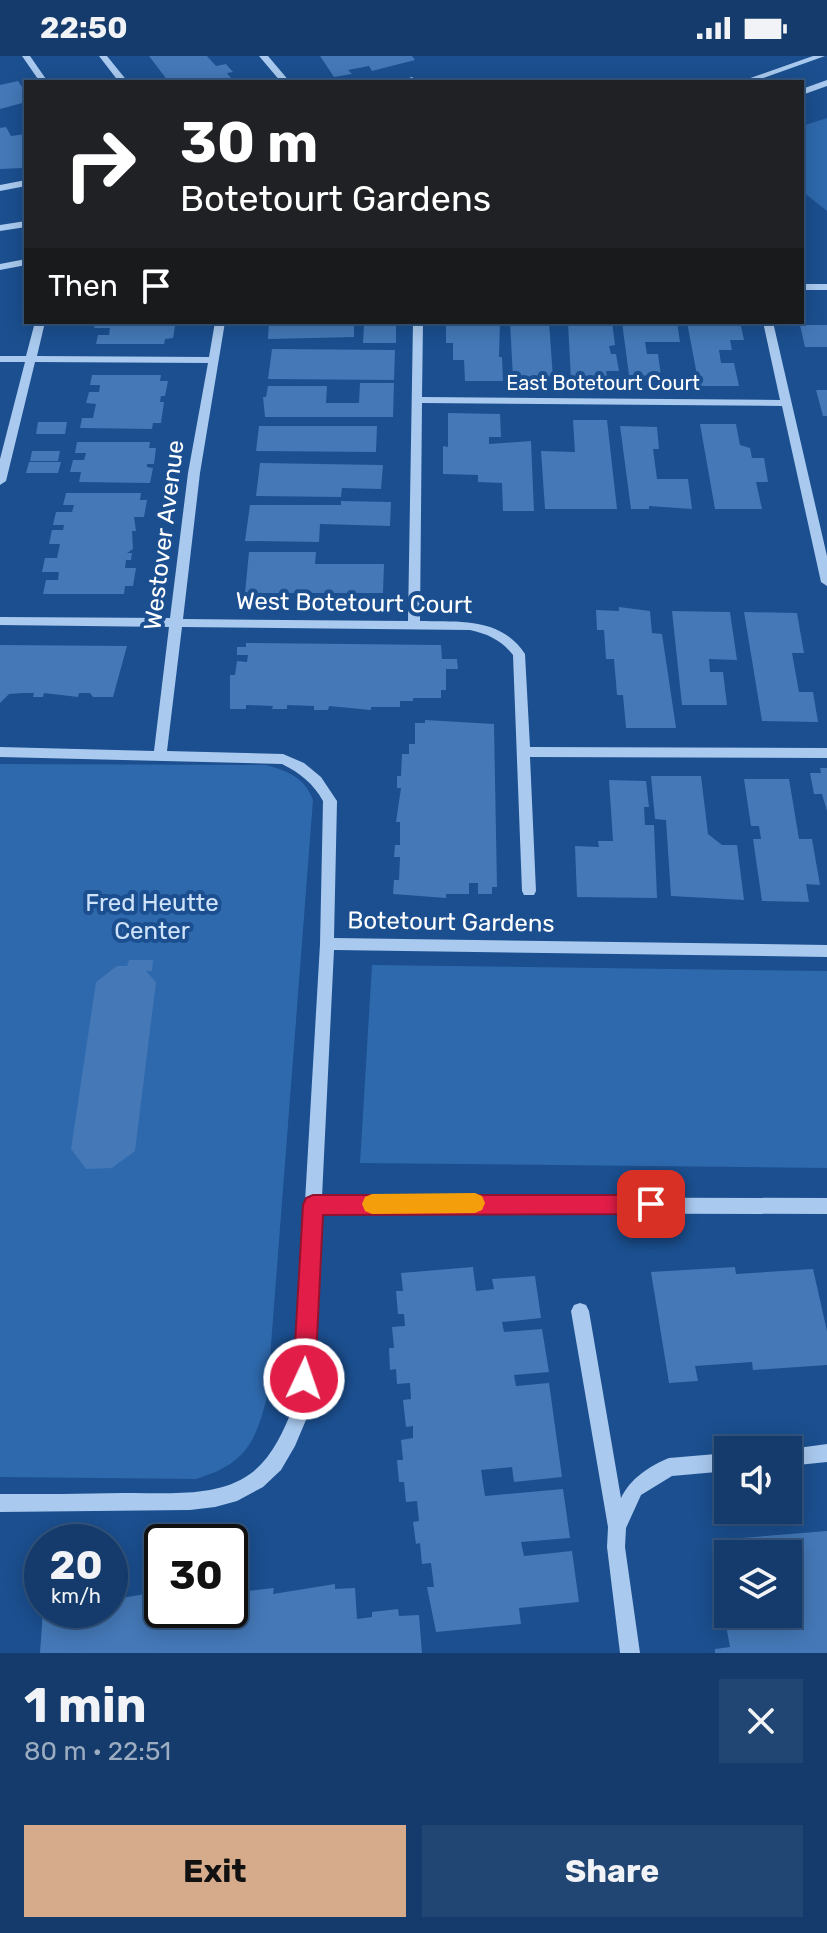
<!DOCTYPE html>
<meta charset="utf-8">
<style>
body{margin:0;font-family:Rubik,sans-serif;background:#214673;color:#f1f3f6;height:100vh;display:flex;flex-direction:column;font-size:30px;white-space:nowrap}
*{box-sizing:border-box;margin:0}
p{font-size:26px;color:#9dadc1}
.icon{flex:none;width:44px;height:44px;fill:none;stroke:currentColor;stroke-width:2;stroke-linecap:round;stroke-linejoin:round}
.map{position:relative;height:1597px;overflow:hidden}
.drawer{display:flex;flex-direction:column;background:#143b6b;flex:1}
.drawer>*{flex:none}
.top-card{position:absolute;left:24px;top:24px;width:780px;height:244px;border-radius:0px;box-shadow:0 4px 20px #0003,0 0 0 2px #33557e;background:#202124;color:#fff;overflow:hidden}
.buttons{position:absolute;left:714px;top:1380px;display:grid;gap:16px}
.buttons a{display:grid;place-items:center;width:88px;height:88px;border-radius:0px;background:#143b6b;box-shadow:0 4px 20px #0003,0 0 0 2px #33557e;font-size:40px}
.speed{position:absolute;left:24px;top:1468px;display:flex;gap:16px;font-size:40px;font-weight:700;text-align:center}
.speed>*{display:grid;place-content:center;width:104px;height:104px;border-radius:50%;background:#143b6b;box-shadow:0 4px 20px #0003,0 0 0 2px #33557e;line-height:1}
.speed small{font-size:20px;font-weight:400}
.speed .limit{border:4px solid #111;border-radius:12px;background:#fff;color:#111}
.pin{position:absolute;display:grid;place-items:center;width:68px;height:68px;color:#fff;margin:-34px;border-radius:16px;box-shadow:0 4px 12px #0006}
.me{position:absolute;width:88px;margin:-44px;rotate:3deg;stroke-linejoin:round;filter:drop-shadow(0 0 6px #0008)}
.turn{display:flex;align-items:center;gap:28px;height:168px;padding:0 24px;font-size:36px}
.turn .icon{width:104px;height:104px;stroke-width:2.5}
.turn b{display:block;font-size:56px;line-height:68px}
.then{display:flex;align-items:center;height:76px;padding:0 24px;background:#0003;gap:16px;font-size:30px}
.round{display:grid;place-items:center;flex:none;width:84px;height:84px;border-radius:0px;background:#214673}
.headline{display:flex;align-items:center;justify-content:space-between;height:136px;padding:0 24px}
h1{font-size:48px;font-weight:700;line-height:60px}
.primary-button{display:flex;gap:16px;margin-top:auto;padding:16px 24px}
.primary-button a{flex:1;height:92px;border-radius:0px;background:#d6ab8b;color:#111;font-size:32px;font-weight:700;line-height:92px;text-align:center}
.primary-button a+a{background:#214673;color:#f1f3f6}
.status{display:flex;justify-content:space-between;align-items:center;height:56px;padding:0 40px;background:#143b6b;direction:ltr}
.status svg{height:22px;fill:currentColor}
.map>svg:first-child{display:block}
</style>
<div class="status"><b>22:50</b><svg viewBox="0 0 49 12"><path d="M0 12V9h3v3zM5 12V6h3v6zM10 12V3h3v9zM15 12V0h3v12zM26 1h20v11H26zM47 4h2v5h-2z"/></svg></div>
<div class="map">
<svg width="827" height="1597" viewBox="0 0 827 1597">
<rect width="100%" height="100%" fill="#1b4f8f"/>
<path fill="#2e69ad" d="M827,62V155L802,135V70Z
M0,708L266,709C288,715 305,722 313,744L267,1341C255,1388 245,1408 196,1423L0,1421Z
M372,909L827,915V1112L360,1107Z"/>
<path fill="#4478b7" d="M149,0H207L216,10L226,8L233,16L227,17L234,26L168,25Z
M320,0H412L415,4L372,15L369,10L348,14L352,18L334,21Z
M18,25L26,37V46L0,53V29Z
M6,71L11,80L26,78V116L24,112L0,113V72Z
M96,266H165V270H175L173,282L165,283L164,288H96L98,279H109L110,272H94Z
M269,266H354V281L268,283Z
M446,266H500L499,301H502L503,325H465L464,304H453V287H446Z
M510,266H549L553,322H513Z
M568,266H612L615,289L609,290L611,298H616L619,315H606L608,325H571Z
M622,266H677L680,286H645L647,298H658L661,320L629,319Z
M687,266H740L744,284H730L732,294H719L721,307H734L739,330H699Z
M364,268H396V287H363Z
M800,269H827V291H805Z
M272,293L395,294L394,324L268,323Z
M92,319H161L160,325H168L165,340H161L160,346H164L161,367H153L152,373L80,372L82,362H93L96,348L86,347L89,336H99L100,329H90Z
M360,327H394L393,361H265L263,341H266L268,330H327L326,347H359Z
M816,334H827V360H823Z
M448,357L500,358L501,381H489V388L531,385L534,455H503L502,427L478,426V419L443,418V390L448,391Z
M573,364H607L617,453H545L541,395L575,396Z
M38,366H67L65,378H36Z
M700,368H736L740,389L750,392L752,402H764L768,426H756L762,453H715Z
M259,370H377L376,396L256,395Z
M620,370L657,371L659,393H653L657,423H688L692,453L649,450V453H631Z
M77,386H150L149,392H156L154,408H147V411L153,412L150,427L79,426L81,416H70L73,404H84L86,397H75Z
M32,395H60L58,405H30Z
M29,406H61L58,417H26Z
M260,407L383,409L381,433L342,432L341,441L256,440Z
M66,437H141L140,444H147L144,461H134L136,475H132L133,493L127,497H132L131,504H126L125,512H136L133,530H125L124,538H43L46,524H58L59,516H42L45,502H57L60,488H49L52,474H63L64,469H53L56,456H72L74,449H63Z
M341,445L391,446L390,470L320,468L319,486L245,485L250,449H341Z
M249,496H316L315,508H384L383,537H245Z
M619,551L650,555L652,577L662,578L676,672H626L623,639H617L614,603H606L604,574H597L596,554L619,555Z
M672,555L730,556L737,604L709,603L710,616H723L727,649H682Z
M744,556L797,557L804,597H792L799,636H813L818,666L762,665Z
M246,587L441,589L442,603H457L458,613H446V634H441V642H413V645H400V651H371V654L329,650L328,654H314V650L287,649V653H272L273,650L246,649V653H230V619H235L237,605L247,606L248,599H237V591H246Z
M0,589L127,590L113,641H93L90,637H79L78,641L44,637L43,641H33L34,637H23L9,638L0,647Z
M425,664L494,668L497,831H492V838H478V827H469V838H446V842L393,838L394,824H399L400,801H394L395,789H400V766H396L401,732H397V720H401L402,698H409V688H415V667H425Z
M820,712H827V755L822,738H814L810,717H821Z
M651,720H701L708,778L722,789H737L744,844L671,840L666,764L655,763Z
M744,723H789L799,783H812L820,829L806,828L809,846L762,845L753,783H761L759,770H751Z
M609,724L646,725L649,751H644L645,769H654L657,842L577,841L575,790L599,791L598,785H613Z
M129,904H153L152,915H146L156,926L135,1095L112,1112L86,1113L71,1093L96,926L117,910H127Z
M473,1211L476,1235L494,1233L492,1223L535,1220L541,1262L502,1266L504,1276L542,1273L549,1316L514,1319L516,1330L549,1327L562,1421L514,1426L512,1411L481,1414L485,1440L563,1433L570,1482L521,1486L524,1500L572,1495L579,1546L519,1552L521,1568L436,1576L427,1531H434L431,1507L422,1508L420,1487L416,1488L413,1466L419,1465L417,1445L406,1446L404,1426H399L397,1404H403L401,1384L413,1382V1370L406,1371L403,1344L411,1343L410,1327L397,1328L396,1313L390,1314L389,1292H394L392,1271L405,1270L404,1258H398L396,1235H403L401,1217Z
M735,1211L736,1218L813,1213L827,1275V1309L753,1314L752,1306L695,1310L698,1325L669,1327L651,1216Z
M827,1475V1597H715V1593L730,1591L713,1500L728,1499V1558H788V1498H732L729,1483Z
M335,1528V1533L355,1532L357,1563L372,1561V1556L398,1553L399,1560L419,1559L422,1597H40L43,1554H110V1544L151,1537L152,1542H162V1554H230V1541L247,1539V1535L274,1532L273,1538Z"/>
<g fill="none" stroke-linecap="round" stroke-linejoin="round">
<path fill="#a9c9ee" fill-rule="evenodd" d="M22,0H30L48,26H40Z
M99,0H107L128,26H119Z
M259,0H268L290,26H281Z
M813,0H825L752,26H739Z
M412,21L416,24L415,26H398Z
M827,24V30L802,39V33Z
M26,124V130L0,135V129Z
M26,165V171L0,175V169Z
M26,203V209L0,214V208Z
M802,228H827V234H802Z
M35,266H45L37,300L209,301L215,266H225L200,417L183,563L408,565L413,266H423L422,341L780,344L763,266H773L827,500V530L821,526L782,350L422,347L420,565C459,566 501,561 525,598L530,691L827,692V702L530,701L536,835L534,839H524L522,835L513,599C501,584 488,578 470,574L182,571L167,695L283,698L304,707L321,721L337,745L334,882L827,889V901L334,894L322,1141L827,1142V1158L321,1157L311,1352L295,1390L281,1414L263,1431L237,1445L215,1451L190,1454L0,1456V1438C41,1438 82,1438 123,1437C164,1436 215,1443 250,1418C272,1402 283,1376 293,1352L320,888L323,745C313,727 300,717 282,708L0,701V691L154,695L169,571L0,569V561L170,562L188,417L208,307L35,306L6,425L0,429V403L25,306H0V300H26Z
M580,1247L586,1249L589,1255L621,1442C630,1423 649,1410 669,1402L728,1397V1415L672,1420L641,1439L626,1472L625,1491L640,1597H620L607,1491L608,1471L571,1255L574,1249Z
M827,1388V1406L788,1410V1394H783Z"/>
</g>
<path fill="#e11d48" stroke="#92132f" stroke-width="2" d="M313,1139H651L659,1141L662,1148L659,1155L651,1158L323,1159L315,1323L312,1331L304,1334L296,1331L293,1323L303,1149L306,1142Z"/>
<path fill="#f59e0b" d="M475,1137L482,1140L485,1147L482,1154L475,1157L372,1158L365,1155L362,1148L365,1141L372,1138Z"/>
<g text-anchor="middle" dominant-baseline="central" stroke-width="8" stroke-linejoin="round" paint-order="stroke">
<g font-size="20" fill="#fff" stroke="#1b4f8f">
<text x="603" y="327">East Botetourt Court</text>
</g>
<g font-size="24" fill="#fff" stroke="#1b4f8f">
<text transform="translate(164 479) rotate(-83)">Westover Avenue</text>
<text transform="translate(354 547) rotate(1)">West Botetourt Court</text>
<text transform="translate(451 866) rotate(1)">Botetourt Gardens</text>
</g>
<g font-size="24" fill="#cfe3fa" stroke="#1b4f8f">
<text x="152" y="847">Fred Heutte<tspan x="152" dy="28">Center</tspan></text>
</g>
</g>
</svg>
<div class="buttons">
<a><svg class="icon" aria-label="sound" viewBox="0 0 24 24"><path d="M4 9h4l5-4v14l-5-4H4zM17 9q2 3 0 6"/></svg></a>
<a><svg class="icon" aria-label="layers" viewBox="0 0 24 24"><path d="M12 4l9 5-9 5-9-5zM3 14l9 5 9-5"/></svg></a>
</div>
<div class="speed"><div>20<small>km/h</small></div><div class="limit">30</div></div>
<div class="pin" style="left:651px;top:1148px;background:#d93025"><svg class="icon" aria-label="arrive" viewBox="0 0 24 24"><path d="M6 21V4h12l-3 4 3 4H6"/></svg></div>
<svg class="me" style="left:304px;top:1323px" viewBox="-20 -20 40 40"><circle r="17" fill="#e11d48" stroke="#fff" stroke-width="3"/><path d="M0-11L8 9 0 5-8 9z" fill="#fff"/></svg>
<div class="top-card">
<div class="turn"><svg class="icon" aria-label="right" viewBox="0 0 24 24"><path d="M7 20v-9h11M14 6l5 5-5 5"/></svg><div><b>30 m</b>Botetourt Gardens</div></div>
<div class="then">Then<svg class="icon" aria-label="arrive" viewBox="0 0 24 24"><path d="M6 21V4h12l-3 4 3 4H6"/></svg></div>
</div>
</div>
<section class="drawer">
<div class="headline"><div><h1>1 min</h1><p>80 m · 22:51</p></div><a class="round"><svg class="icon" aria-label="close" viewBox="0 0 24 24"><path d="M6 6l12 12M18 6L6 18"/></svg></a></div>
<div class="primary-button"><a>Exit</a><a>Share</a></div>
</section>
